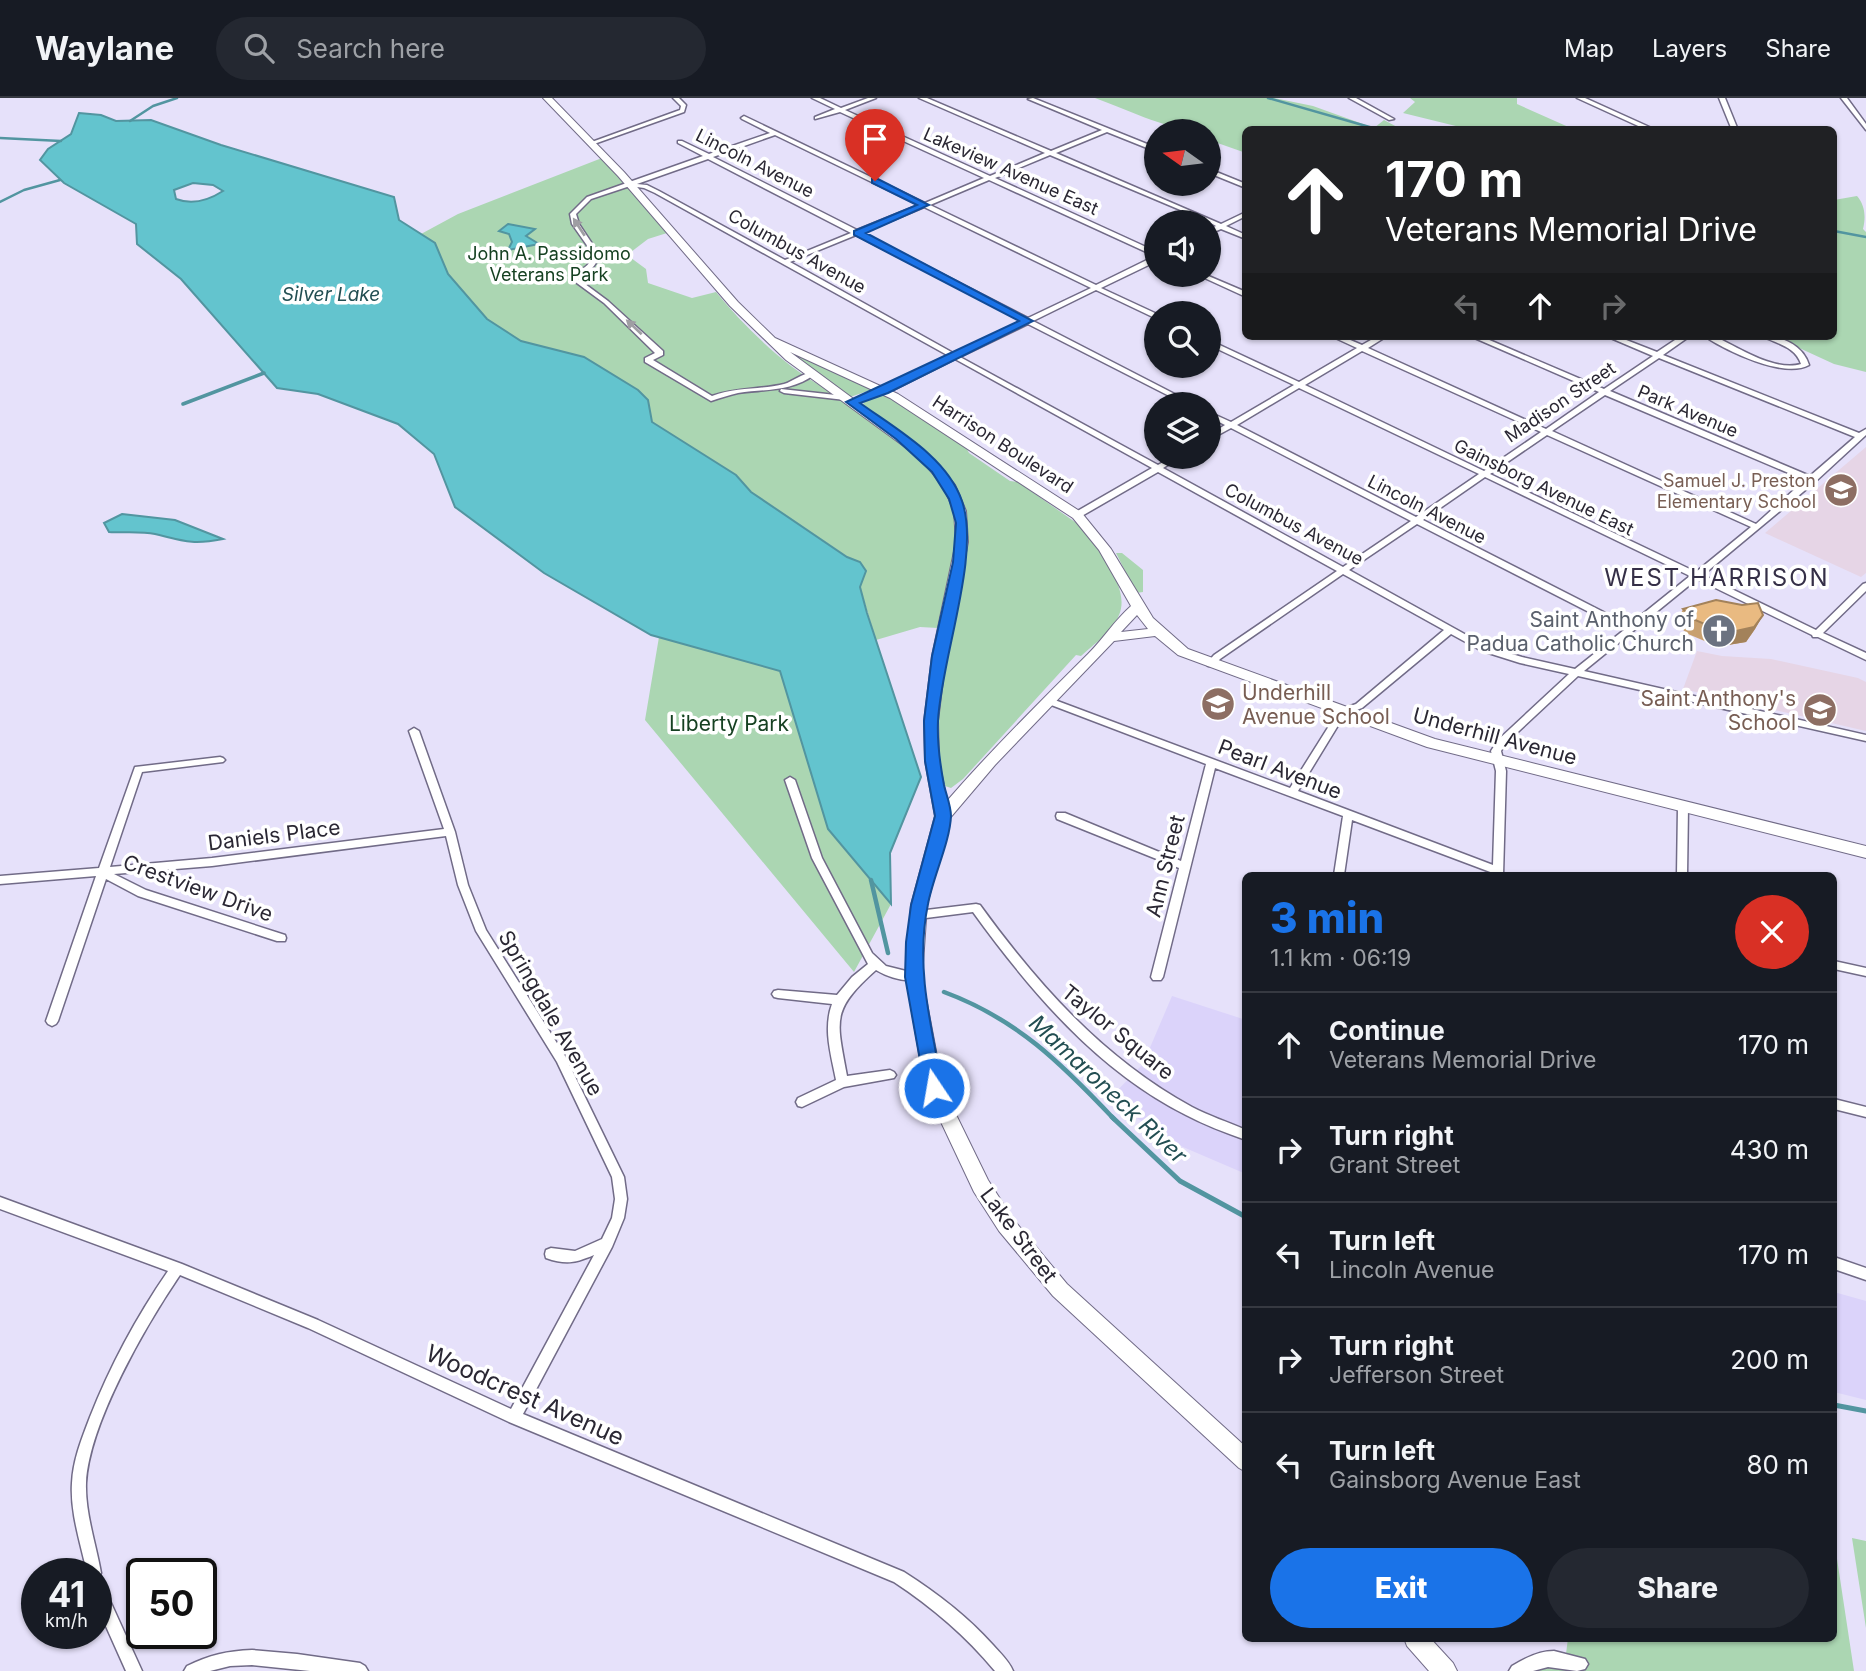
<!DOCTYPE html>
<meta charset="utf-8">
<style>
body{margin:0;font-family:Inter,sans-serif;background:#242831;color:#f1f3f6;height:100vh;display:flex;flex-direction:column;font-size:26px;white-space:nowrap}
*{box-sizing:border-box;margin:0}
p{font-size:23px;color:#9ea1a6}
.icon{flex:none;width:38px;height:38px;fill:none;stroke:currentColor;stroke-width:2;stroke-linecap:round;stroke-linejoin:round}
.map{position:relative;flex:1;overflow:hidden}
.drawer{position:absolute;left:1242px;top:774px;width:595px;height:770px;display:flex;flex-direction:column;background:#171b24;border-radius:10px;box-shadow:0 2px 5px #0004}
.drawer>*{flex:none}
.banner{position:absolute;left:1242px;top:28px;width:595px;height:214px;border-radius:10px;box-shadow:0 2px 5px #0004;background:#202124;color:#fff;overflow:hidden}
.needle{width:46px;rotate:284deg}
.controls{position:absolute;left:1144px;top:21px;display:grid;gap:14px}
.controls a{display:grid;place-items:center;width:77px;height:77px;border-radius:50%;background:#171b24;box-shadow:0 2px 5px #0004;font-size:35px}
.speed{position:absolute;left:21px;top:1460px;display:flex;gap:14px;font-size:35px;font-weight:700;text-align:center}
.speed>*{display:grid;place-content:center;width:91px;height:91px;border-radius:50%;background:#171b24;box-shadow:0 2px 5px #0004;line-height:1}
.speed small{font-size:18px;font-weight:400}
.speed .limit{border:4px solid #111;border-radius:10px;background:#fff;color:#111}
.pin{position:absolute;display:grid;place-items:center;width:60px;height:60px;color:#fff;margin:-72px -30px;border-radius:50% 50% 50% 0;rotate:-45deg;box-shadow:0 0 7px #0007}
.pin .icon{rotate:45deg}
.me{position:absolute;width:77px;margin:-38px;rotate:348deg;stroke-linejoin:round;filter:drop-shadow(0 0 5px #0008)}
.turn{display:flex;align-items:center;gap:24px;height:147px;padding:0 28px;font-size:32px}
.turn .icon{width:91px;height:91px;stroke-width:2.5}
.turn b{display:block;font-size:49px;line-height:60px}
.lanes{display:flex;align-items:center;height:66px;padding:0 28px;background:#0003;justify-content:center;gap:35px;direction:ltr}
.lanes .off{opacity:.35}
.round{display:grid;place-items:center;flex:none;width:74px;height:74px;border-radius:37px;background:#242831}
.headline{display:flex;align-items:center;justify-content:space-between;height:119px;padding:0 28px}
h1{font-size:42px;font-weight:800;line-height:52px;color:#1a73e8}
.cta{display:flex;gap:14px;margin-top:auto;padding:14px 28px}
.cta a{flex:1;height:80px;border-radius:42px;background:#1a73e8;color:#fff;font-size:28px;font-weight:800;line-height:80px;text-align:center}
.cta a+a{background:#242831;color:#f1f3f6}
ul{padding:0;list-style:none}
li{display:flex;align-items:center;gap:21px;height:105px;padding:0 28px;border-top:2px solid #363941}
li div{flex:1}
li b{display:block;font-size:26px}
li em{font-style:normal}
header{display:flex;align-items:center;gap:42px;box-sizing:border-box;height:98px;padding:0 35px;background:#171b24;border-bottom:2px solid #363941}
header strong{font-size:33px}
nav{display:flex;gap:38px;margin-inline-start:auto;font-size:24px}
.search{width:490px;height:63px;background:#242831;display:flex;align-items:center;gap:18px;box-sizing:border-box;padding:0 24px;border-radius:38px;color:#9ea1a6;font-size:26px}
.map>svg:first-child{display:block}
</style>
<header>
<strong>Waylane</strong>
<div class="search"><svg class="icon" aria-label="search" viewBox="0 0 24 24"><circle cx="10" cy="10" r="6"/><path d="M15 15l6 6"/></svg>Search here</div>
<nav><a>Map</a><a>Layers</a><a>Share</a></nav>
</header>
<div class="map">
<svg width="1866" height="1573" viewBox="0 0 1866 1573">
<rect width="100%" height="100%" fill="#e6e1fa"/>
<path fill="#dbd3fa" d="M1172,898L1246,922V1076L1183,1049L1108,1002L1143,966Z
M1834,1194L1866,1203V1302L1834,1294Z"/>
<path fill="#e6d5e6" d="M1866,349V475L1861,479L1765,435Z
M1697,553L1722,558L1771,561L1858,580L1866,584V633L1683,591Z"/>
<path fill="#abd6b2" d="M1095,0H1274L1313,8L1374,30L1384,22L1399,30L1246,32V55L1209,42V33C1167,33 1134,14 1095,0Z
M1410,0H1517V6L1573,31H1468L1403,15L1415,4Z
M602,60L667,135L648,141L627,157L646,171L648,185L692,200L716,194C738,221 763,246 791,268C841,305 933,348 952,410C964,447 947,494 938,530L920,529L876,542L860,489L866,473L860,464L848,459L751,394L736,377L652,324L648,302L638,292L584,259L521,243L487,221L448,176L435,145L421,136L458,116Z
M1857,98C1865,107 1866,119 1863,131L1866,134V274L1834,266L1773,238H1834V102Z
M797,256L870,291L871,292L850,299L793,257Z
M877,298H886L966,349L969,355L1010,383L1018,384L1085,431C1098,453 1131,490 1119,517C1113,533 1093,547 1081,558L1076,557L963,681L951,690L942,687C936,646 937,604 944,564C955,500 988,433 946,374C925,345 889,330 863,307L864,303Z
M1116,455H1122L1143,472V494L1136,495Z
M659,539L780,573L828,731L891,806L854,874L645,622Z
M1852,1440L1866,1443V1530Z
M1834,1441L1854,1573H1537L1566,1556L1568,1540H1834Z"/>
<path fill="#63c4ce" stroke="#5295a0" stroke-width="2" fill-rule="evenodd" d="M79,15L101,17L116,23L151,22L221,47L394,99L399,122L435,145L448,176L487,221L521,243L584,259L638,292L648,302L652,324L736,377L751,394L847,459L860,464L866,473L860,489L867,515L921,679L890,755L891,806L828,731L780,573L651,537L544,475L455,409L434,356L398,326L318,296L277,290L181,181L137,146L136,126L64,85L40,62L48,51L71,36ZM193,85L213,87L223,93C209,102 192,107 176,101L174,92Z
M508,126L535,131L526,138L539,146L508,152L512,144L509,136L499,133Z
M122,416L175,422L223,441C192,447 184,443 155,436C141,433 124,435 109,434L104,425Z"/>
<g fill="none" stroke-linecap="round" stroke-linejoin="round">
<path stroke="#5295a0" stroke-width="2.5" d="M1268,0L1380,32
M130,23L153,8L177,0
M0,40L61,43
M0,104L24,92L60,82
M1834,133L1866,139"/>
<path stroke="#5295a0" stroke-width="3.5" d="M183,306L264,275"/>
<path stroke="#5295a0" stroke-width="4.5" d="M871,782L888,855
M944,894C1017,921 1061,965 1114,1021"/>
<path stroke="#5295a0" stroke-width="5" d="M1112,1019L1180,1083L1246,1119
M1834,1307L1866,1313"/>
<g stroke="#716b87" stroke-width="3">
<path id="street" d="M673,0H679L686,7L684,14L594,46L589,45L680,12L681,8Z
M812,0H820L841,10L868,0H876L845,12L990,78L1045,55L919,0H927L1051,53L1102,32L1028,1L1033,0L1157,50V54L1107,34L1056,55L1221,126L1246,114V118L1226,128L1246,137V141L1221,131L1209,136V131L1216,128L1209,124L1050,57L995,80L1157,154V163L1101,190L1157,216V221L1096,192L1033,223L1194,306H1185L1028,226L960,259L1158,367L1172,359H1181L1163,370L1343,469L1411,423L1231,330L1209,342V337L1225,327L1209,319V314L1231,324L1294,287L1209,247V242L1299,284L1357,250L1331,238H1341L1362,247L1378,238H1387L1368,250L1546,331L1599,294L1470,238H1480L1604,291L1653,258L1606,238H1616L1657,254L1681,238H1690L1663,257L1859,335L1866,331V337L1815,384L1703,477L1816,532L1863,486L1866,485V493L1823,535L1866,555V562L1818,539H1813L1812,537L1697,481L1584,573L1866,637V643L1578,578L1505,646L1501,653L1506,673L1503,777H1493V775L1352,722L1344,777H1334L1343,718L1215,670L1163,879L1161,882H1153L1151,879L1179,770L1057,721L1056,718L1057,715H1065L1181,763L1206,666L1046,605L1044,603L1046,601H1052L1290,690L1339,612L1356,606L1444,532L1343,476L1220,561L1214,568H1208L1206,566L1214,557L1337,473L1158,374L1080,419H1074V415L1152,370L955,261L887,295H881V291L949,258L655,95L644,90L630,88L591,101L576,116L579,126L599,156C597,169 588,174 577,180L608,203L663,253V257L653,262L712,298C736,289 760,292 784,286C794,283 806,272 815,276C792,294 765,291 738,295C729,297 720,300 711,303L645,264V260L655,255L604,205L570,180C579,172 591,169 593,156L572,126L570,116L587,99L703,58L678,45V43H682L709,56L770,35L742,21L741,20L744,18L925,105L984,80L840,14L815,21V19L835,11ZM775,37L919,107L857,132L713,59ZM708,61L851,135L785,162L659,93L647,87L637,86ZM989,82L1155,158L1096,187L930,107ZM924,109L1091,190L1028,220L862,135ZM856,137L1023,223L955,256L790,164ZM1362,253L1541,334L1484,373L1305,287ZM1659,260L1855,339L1810,378L1610,293ZM1299,290L1479,376L1416,419L1237,327ZM1605,297L1805,382L1756,426L1552,333ZM1547,337L1751,429L1696,474L1490,376ZM1485,379L1690,478L1629,527L1423,422ZM1417,426L1624,532L1575,571L1522,559L1488,549L1349,472ZM1451,536L1482,553L1520,565L1569,576L1498,642L1491,653L1496,673L1493,767L1298,693L1345,616L1362,610Z
M1349,0H1356L1394,21L1389,22Z
M1577,0H1585L1656,32H1647Z
M1719,0H1725L1738,32H1732Z
M1841,0H1847L1866,26V32Z
M1209,71L1246,86V90L1209,75Z
M1198,177H1206L1246,194V199Z
M1704,238H1714C1738,249 1774,274 1801,266C1795,248 1777,246 1762,238C1782,238 1803,247 1809,267C1784,281 1727,253 1704,238Z
M781,291L845,298L849,300L845,302L784,295L780,293Z
M414,630L419,633L455,734L468,787L486,832L565,958L624,1079L627,1101L624,1120L612,1149L523,1316L904,1474C937,1495 967,1518 993,1547C1000,1555 1009,1563 1013,1573H995C966,1538 932,1509 894,1484L509,1324L308,1230L180,1177C146,1227 89,1325 86,1385C85,1415 96,1446 101,1475L97,1481L101,1483L142,1573H126L96,1506V1475H87C81,1446 70,1415 72,1385C73,1362 82,1340 90,1319C110,1268 137,1218 168,1173L0,1111V1099L182,1166L318,1222L511,1311L594,1157C575,1165 566,1167 546,1160L545,1156L546,1152L551,1150L575,1153L602,1141L612,1120L615,1101L612,1079L557,964L476,833L458,787L446,738L212,768L114,776L146,792L285,837L286,840L285,843H277L138,798L106,781L58,923L56,926L52,928L48,926L46,923L96,778L0,786V778L99,770L135,669L220,659L223,660L225,662L223,664L142,674L110,769L212,760L444,731L409,633Z
M790,679L795,682L822,760L872,855L886,868L918,876L920,879L918,882C904,884 888,879 876,872C830,913 837,922 847,978L890,972L894,974L896,977L894,980L844,989L802,1009L798,1008L796,1004L798,1000L836,982C831,956 823,931 832,906L778,900L774,899L772,896L774,893L778,892L837,897L852,879L868,866L812,760L785,682Z
M1683,705L1688,709L1687,777H1677L1678,709Z
M976,806L980,807C1038,887 1104,961 1192,1009C1209,1018 1228,1024 1246,1032V1042C1226,1035 1205,1027 1186,1017C1097,972 1031,894 973,814L918,821L914,820L913,817L914,814L918,813Z
M1834,863L1866,870V878L1834,871Z
M1834,1001L1866,1009V1019L1834,1011Z
M1834,1159L1866,1170V1182L1834,1171Z
M252,1552L297,1556L360,1565L365,1568L368,1573H310L252,1567L230,1568L210,1573H184L187,1568C210,1557 227,1553 252,1552Z
M1554,1553L1585,1561L1588,1566L1585,1571L1577,1573L1548,1569L1533,1573H1509L1512,1568C1525,1560 1539,1553 1554,1553Z"/>
</g>
<g stroke="#716b87" stroke-width="2">
<path id="secondary" d="M543,0H552L624,74L738,204L775,240L898,296L1081,414L1111,451L1153,520L1188,551L1435,641L1866,748V760L1427,649L1178,557L1155,538L1114,543L995,667L950,720L927,807L922,879L943,990L988,1082L1013,1121L1067,1186L1246,1349V1374L1239,1370L1053,1198L999,1133L974,1094L925,990L906,879L911,807L935,718L925,663L924,623L932,558L956,444L954,413L943,388L920,360L786,262L730,208L618,78ZM790,254L890,300L1073,420L1099,452L1131,508C1115,522 1104,540 1088,556C1040,604 992,651 947,703L939,663L938,623L946,558L968,444L966,413L955,387L928,356ZM1137,517L1148,531L1121,534Z
M1404,1540H1430L1453,1565L1457,1573H1429L1407,1548Z"/>
</g>
<use href="#street" fill="#fff" fill-rule="evenodd"/>
<use href="#secondary" fill="#fff" fill-rule="evenodd"/>
</g>
<path fill="#c8a06f" d="M1683,511L1763,517L1755,531L1746,544L1728,547L1707,544L1688,536L1676,526Z"/>
<path fill="#a3825a" d="M1763,517L1755,531L1746,544L1728,547L1736,533Z"/>
<path fill="#e9ba81" stroke="#a3825a" stroke-width="2" d="M1716,502L1742,507L1758,505L1763,517L1754,529L1736,533L1714,530L1695,522L1683,511Z"/>
<defs><path id="oneway-solid" d="M-6-.8H1V-3.2L6.5 0L1 3.2V.8H-6Z" transform="scale(1.75)"/></defs>
<g fill="#9f9ea3">
<use href="#oneway-solid" transform="translate(579 129) rotate(-123)"/>
<use href="#oneway-solid" transform="translate(634 229) rotate(-137)"/>
</g>
<path fill="#1a73e8" stroke="#114b97" stroke-width="2" d="M872,81H878L929,107L866,135L1033,223L888,295L860,305C896,331 947,359 962,403C981,457 941,561 938,623C937,645 940,666 944,687C946,696 951,708 951,718C950,744 933,779 928,806C915,868 931,928 943,990L934,997L925,990L905,879L906,844L911,807L935,718L925,663L924,623L932,558L953,464L956,425L949,401L932,374L896,341L846,304L1019,223L854,137V133L917,107L872,85Z"/>
<defs>
<g id="school-disc" transform="scale(1.75)"><circle r="9.5" fill="#8d6e63" stroke="#fff"/><path d="M0-5L7-2L0 1L-7-2ZM-4 1L0 2.5L4 1V4Q0 6-4 4Z" fill="#fff"/></g>
<g id="church-disc" transform="scale(1.75)"><circle r="9.5" fill="#6b7280" stroke="#fff"/><path d="M-1.2-6h2.4v3.5h3.3v2.4h-3.3V6h-2.4V-.1h-3.3v-2.4h3.3Z" fill="#fff"/></g>
</defs>
<g fill-rule="evenodd">
<use href="#school-disc" x="1841" y="392"/>
<use href="#church-disc" x="1719" y="533"/>
<use href="#school-disc" x="1218" y="606"/>
<use href="#school-disc" x="1820" y="612"/>
</g>
<g text-anchor="middle" dominant-baseline="central" stroke-width="7" stroke-linejoin="round" paint-order="stroke">
<g font-size="18" fill="#2a2733" stroke="#fff">
<text transform="translate(755 65) rotate(27)">Lincoln Avenue</text>
<text transform="translate(1011 73) rotate(24)">Lakeview Avenue East</text>
<text transform="translate(797 153) rotate(29)">Columbus Avenue</text>
<text transform="translate(1560 304) rotate(-34)">Madison Street</text>
<text transform="translate(1688 313) rotate(23)">Park Avenue</text>
<text transform="translate(1003 346) rotate(33)">Harrison Boulevard</text>
<text transform="translate(1544 389) rotate(26)">Gainsborg Avenue East</text>
<text transform="translate(1427 411) rotate(27)">Lincoln Avenue</text>
<text transform="translate(1294 426) rotate(28)">Columbus Avenue</text>
</g>
<g font-size="18" fill="#164122" stroke="#fff">
<text x="549" y="155">John A. Passidomo<tspan x="549" dy="21">Veterans Park</tspan></text>
</g>
<g font-size="18" fill="#785e54" stroke="#fff" text-anchor="end">
<text x="1816" y="382">Samuel J. Preston<tspan x="1816" dy="21">Elementary School</tspan></text>
</g>
<g font-size="19" font-style="italic" fill="#224e52" stroke="#fff">
<text x="331" y="196">Silver Lake</text>
</g>
<g font-size="21" fill="#5b616d" stroke="#fff" text-anchor="end">
<text x="1694" y="521">Saint Anthony of<tspan x="1694" dy="24">Padua Catholic Church</tspan></text>
</g>
<g font-size="21" fill="#785e54" stroke="#fff" text-anchor="start">
<text x="1242" y="594">Underhill<tspan x="1242" dy="24">Avenue School</tspan></text>
<text x="1796" y="600" text-anchor="end">Saint Anthony's<tspan x="1796" dy="24">School</tspan></text>
</g>
<g font-size="21" fill="#164122" stroke="#fff">
<text x="729" y="625">Liberty Park</text>
</g>
<g font-size="21" fill="#2a2733" stroke="#fff">
<text transform="translate(1495 638) rotate(15)">Underhill Avenue</text>
<text transform="translate(1280 671) rotate(21)">Pearl Avenue</text>
<text transform="translate(274 737) rotate(-7)">Daniels Place</text>
<text transform="translate(1165 768) rotate(-76)">Ann Street</text>
<text transform="translate(198 790) rotate(20)">Crestview Drive</text>
<text transform="translate(551 915) rotate(60)">Springdale Avenue</text>
<text transform="translate(1118 934) rotate(39)">Taylor Square</text>
<text transform="translate(1019 1137) rotate(53)">Lake Street</text>
</g>
<g font-size="23" font-style="italic" fill="#224e52" stroke="#fff">
<text transform="translate(1108 991) rotate(43)">Mamaroneck River</text>
</g>
<g font-size="24" letter-spacing="2" fill="#352f47" stroke="#fff">
<text x="1717" y="479">WEST HARRISON</text>
</g>
<g font-size="24" fill="#2a2733" stroke="#fff">
<text transform="translate(525 1297) rotate(24)">Woodcrest Avenue</text>
</g>
</g>
</svg>
<div class="controls">
<a><svg class="needle" viewBox="-14 -14 28 28"><path d="M0-13l5 13h-10z" fill="#e53935"/><path d="M0 13l5-13h-10z" fill="#9ea1a6"/></svg></a>
<a><svg class="icon" aria-label="sound" viewBox="0 0 24 24"><path d="M4 9h4l5-4v14l-5-4H4zM17 9q2 3 0 6"/></svg></a>
<a><svg class="icon" aria-label="search" viewBox="0 0 24 24"><circle cx="10" cy="10" r="6"/><path d="M15 15l6 6"/></svg></a>
<a><svg class="icon" aria-label="layers" viewBox="0 0 24 24"><path d="M12 4l9 5-9 5-9-5zM3 14l9 5 9-5"/></svg></a>
</div>
<div class="speed"><div>41<small>km/h</small></div><div class="limit">50</div></div>
<div class="pin" style="left:875px;top:83px;background:#d93025"><svg class="icon" aria-label="arrive" viewBox="0 0 24 24"><path d="M6 21V4h12l-3 4 3 4H6"/></svg></div>
<svg class="me" style="left:934px;top:990px" viewBox="-20 -20 40 40"><circle r="17" fill="#1a73e8" stroke="#fff" stroke-width="3"/><path d="M0-11L8 9 0 5-8 9z" fill="#fff"/></svg>
<div class="banner">
<div class="turn"><svg class="icon" aria-label="ahead" viewBox="0 0 24 24"><path d="M12 20V5M6 11l6-6 6 6"/></svg><div><b>170 m</b>Veterans Memorial Drive</div></div>
<div class="lanes"><svg class="icon off" aria-label="left" viewBox="0 0 24 24"><path d="M17 20v-9H6M10 6l-5 5 5 5"/></svg><svg class="icon" aria-label="ahead" viewBox="0 0 24 24"><path d="M12 20V5M6 11l6-6 6 6"/></svg><svg class="icon off" aria-label="right" viewBox="0 0 24 24"><path d="M7 20v-9h11M14 6l5 5-5 5"/></svg></div>
</div>
<section class="drawer">
<div class="headline"><div><h1>3 min</h1><p>1.1 km · 06:19</p></div><a class="round" style="background:#d93025;color:#fff"><svg class="icon" aria-label="close" viewBox="0 0 24 24"><path d="M6 6l12 12M18 6L6 18"/></svg></a></div>
<ul>
<li><svg class="icon" aria-label="ahead" viewBox="0 0 24 24"><path d="M12 20V5M6 11l6-6 6 6"/></svg><div><b>Continue</b><p>Veterans Memorial Drive</p></div><em>170 m</em></li>
<li><svg class="icon" aria-label="right" viewBox="0 0 24 24"><path d="M7 20v-9h11M14 6l5 5-5 5"/></svg><div><b>Turn right</b><p>Grant Street</p></div><em>430 m</em></li>
<li><svg class="icon" aria-label="left" viewBox="0 0 24 24"><path d="M17 20v-9H6M10 6l-5 5 5 5"/></svg><div><b>Turn left</b><p>Lincoln Avenue</p></div><em>170 m</em></li>
<li><svg class="icon" aria-label="right" viewBox="0 0 24 24"><path d="M7 20v-9h11M14 6l5 5-5 5"/></svg><div><b>Turn right</b><p>Jefferson Street</p></div><em>200 m</em></li>
<li><svg class="icon" aria-label="left" viewBox="0 0 24 24"><path d="M17 20v-9H6M10 6l-5 5 5 5"/></svg><div><b>Turn left</b><p>Gainsborg Avenue East</p></div><em>80 m</em></li>
</ul>
<div class="cta"><a>Exit</a><a>Share</a></div>
</section>
</div>
